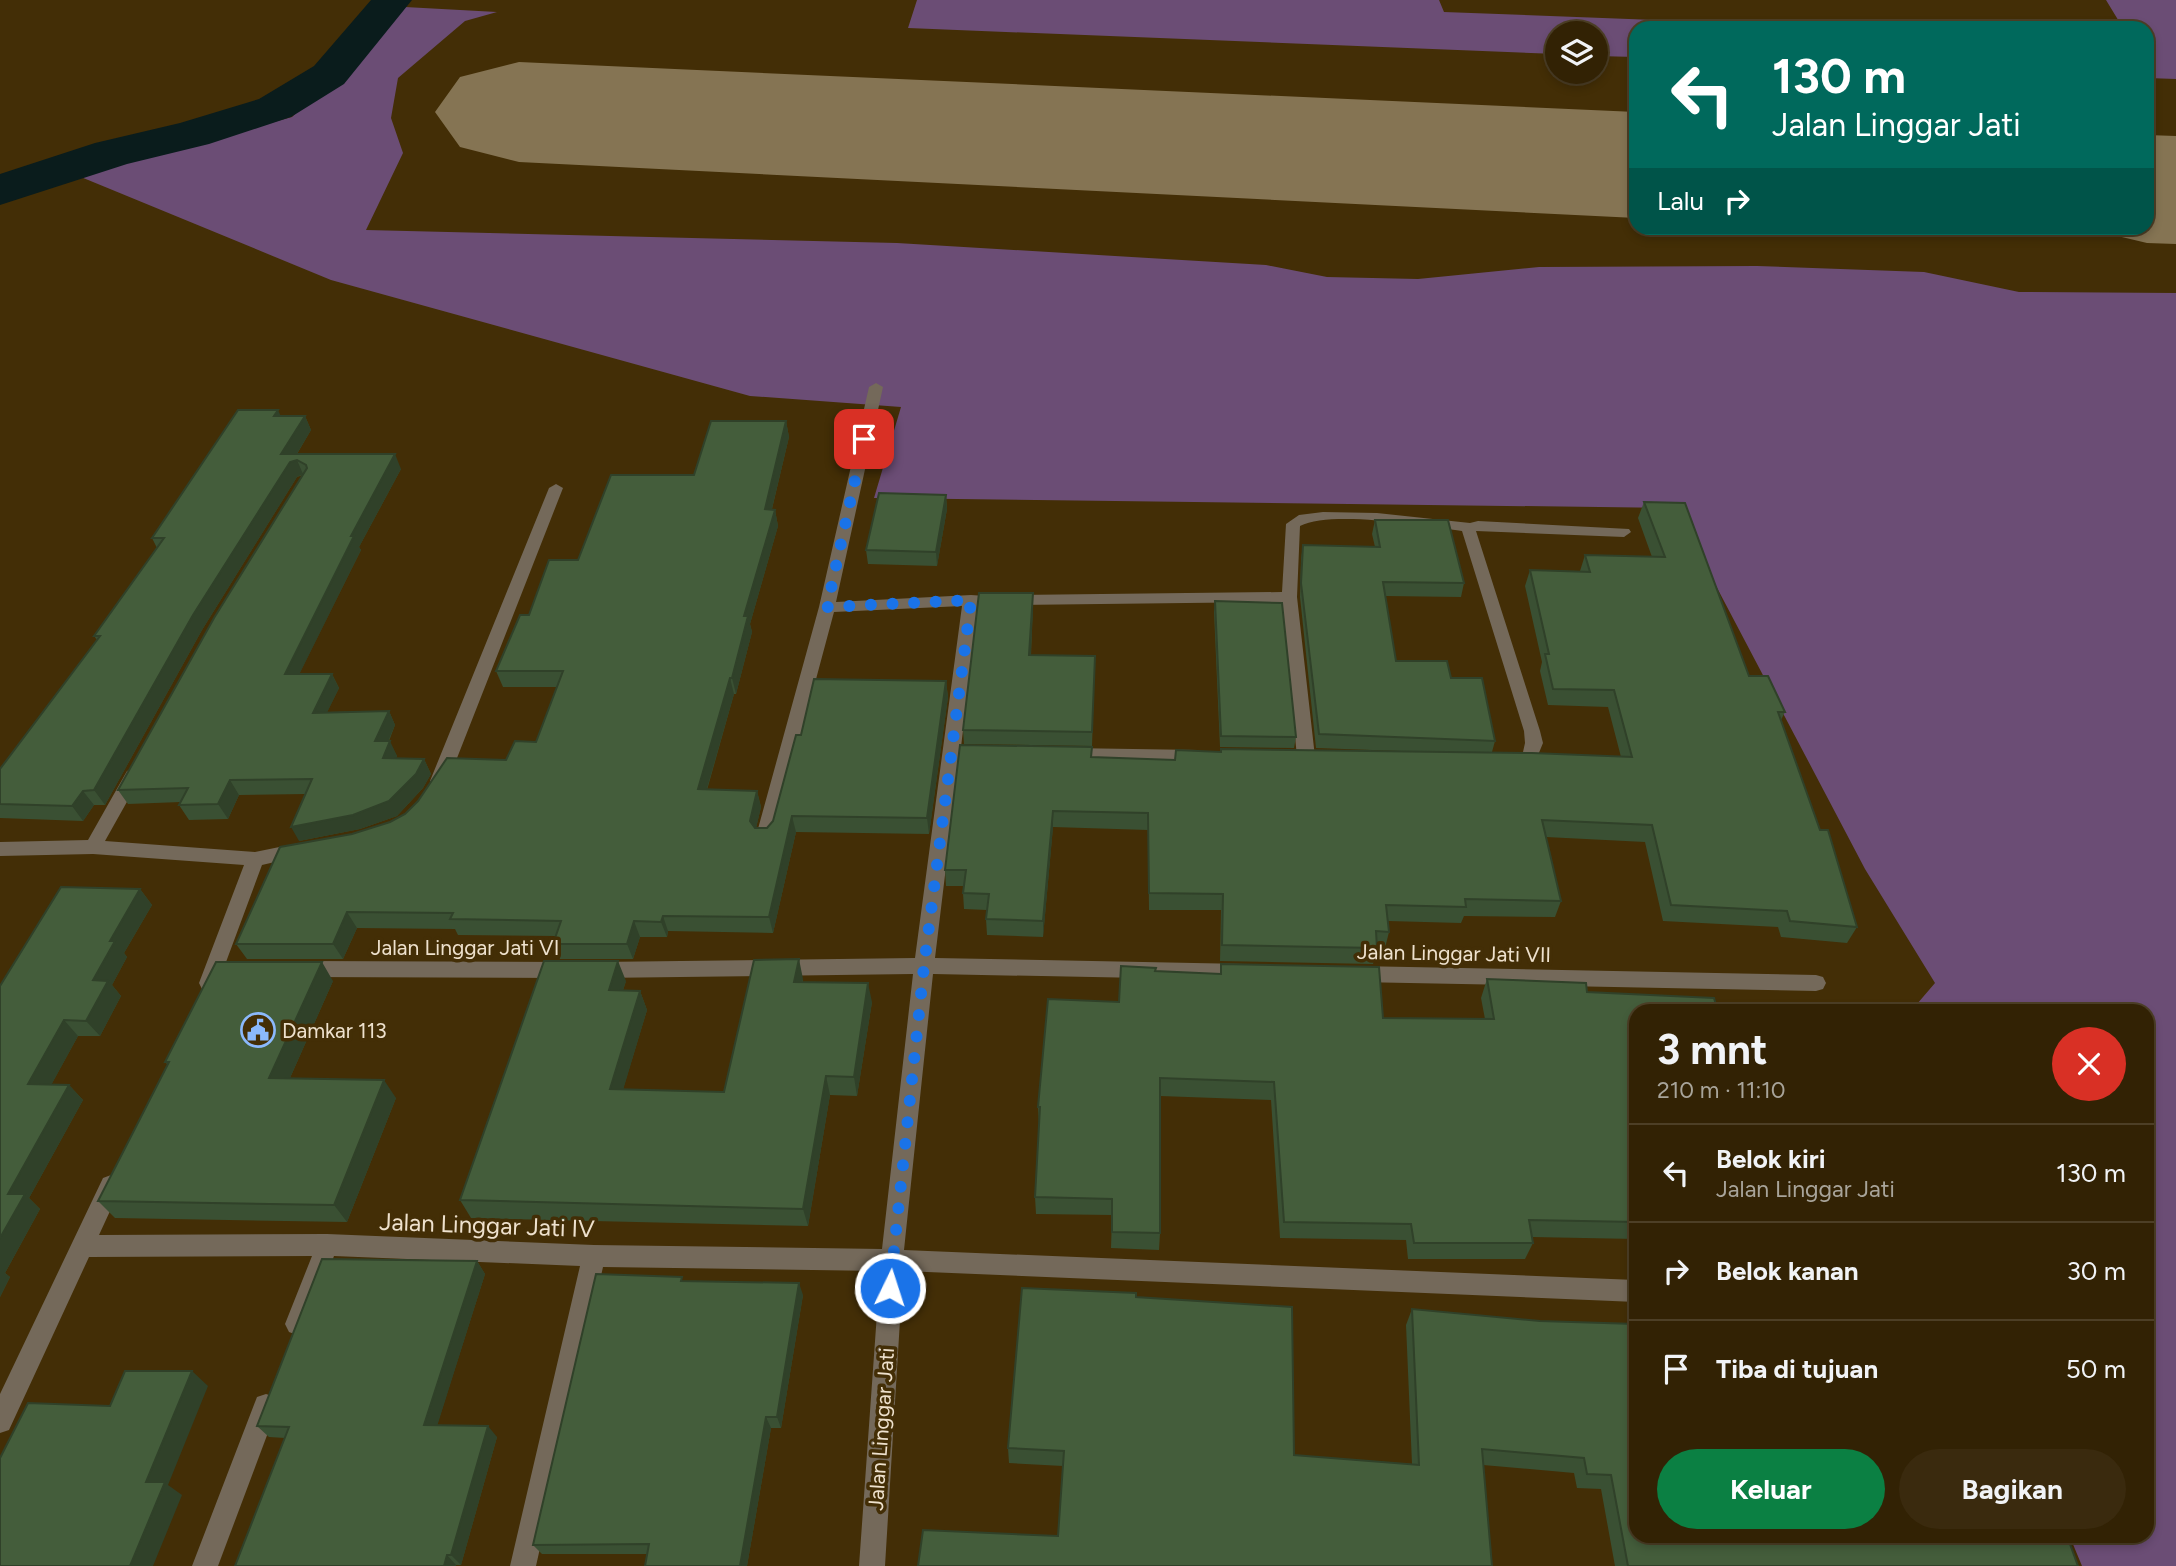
<!DOCTYPE html>
<html lang="id">
<meta charset="utf-8">
<style>
body{margin:0;font-family:Figtree,sans-serif;background:#3a2a0e;color:#f1f3f6;height:100vh;display:flex;flex-direction:column;font-size:26px;white-space:nowrap}
*{box-sizing:border-box;margin:0}
p{font-size:23px;color:#a8a49a}
.icon{flex:none;width:38px;height:38px;fill:none;stroke:currentColor;stroke-width:2;stroke-linecap:round;stroke-linejoin:round}
.map{position:relative;flex:1;overflow:hidden}
.panel{position:absolute;left:1629px;top:1004px;width:525px;height:539px;display:flex;flex-direction:column;background:#322204;border-radius:21px;box-shadow:0 4px 10px #0003,0 0 0 2px #4d3f26}
.panel>*{flex:none}
.top-card{position:absolute;left:1629px;top:21px;width:525px;height:214px;border-radius:21px;box-shadow:0 4px 10px #0003,0 0 0 2px #4d3f26;background:#00695c;color:#fff;overflow:hidden}
.tools{position:absolute;left:1545px;top:21px;display:grid;gap:14px}
.tools a{display:grid;place-items:center;width:63px;height:63px;border-radius:50%;background:#322204;box-shadow:0 4px 10px #0003,0 0 0 2px #4d3f26;font-size:35px}
.pin{position:absolute;display:grid;place-items:center;width:60px;height:60px;color:#fff;margin:-30px;border-radius:14px;box-shadow:0 4px 10px #0006}
.me{position:absolute;width:77px;margin:-38px;rotate:4deg;stroke-linejoin:round;filter:drop-shadow(0 0 5px #0008)}
.turn{display:flex;align-items:center;gap:24px;height:147px;padding:0 28px;font-size:32px}
.turn .icon{width:91px;height:91px;stroke-width:2.5}
.turn b{display:block;font-size:49px;line-height:60px}
.then{display:flex;align-items:center;height:66px;padding:0 28px;background:#0003;gap:14px;font-size:26px}
.round{display:grid;place-items:center;flex:none;width:74px;height:74px;border-radius:37px;background:#3a2a0e}
.headline{display:flex;align-items:center;justify-content:space-between;height:119px;padding:0 28px}
h1{font-size:42px;font-weight:700;line-height:52px}
.action{display:flex;gap:14px;margin-top:auto;padding:14px 28px}
.action a{flex:1;height:80px;border-radius:42px;background:#0b8043;color:#fff;font-size:28px;font-weight:700;line-height:80px;text-align:center}
.action a+a{background:#3a2a0e;color:#f1f3f6}
ul{padding:0;list-style:none}
li{display:flex;align-items:center;gap:21px;height:98px;padding:0 28px;border-top:2px solid #4d3f26}
li div{flex:1}
li b{display:block;font-size:26px}
li em{font-style:normal}
.map>svg:first-child{display:block}
</style>
<div class="map">
<svg width="2176" height="1566" viewBox="0 0 2176 1566">
<rect width="100%" height="100%" fill="#432e06"/>
<path fill="#6b4d75" d="M917,0H1439L1444,12L1866,28H1636V57L1596,56V33H1558L1557,54L908,28Z
M2106,0H2176V79L2147,78V28H2123Z
M405,7L497,12L465,21L398,78L391,118L403,153L366,230L897,243L1266,265L1327,277L1418,279L1539,267L1757,266L1924,272L2019,292L2176,293V1566H2082L2070,1537L2147,1536V1012L1911,1011L1935,983L1865,869L1675,508L874,498L901,407L750,396L331,280L76,175L292,117Z"/>
<g fill="none" stroke-linecap="round" stroke-linejoin="round">
<path fill="#0a1c1c" fill-rule="evenodd" d="M371,0H412L344,84L291,117L209,144L127,164L0,205V174L95,143L180,123L259,99L314,66Z"/>
<path fill="#857453" fill-rule="evenodd" d="M519,62L1636,112V218L519,162L460,147L435,112L460,77Z
M2147,135L2176,136V244L2147,243L2084,228H2147Z"/>
<path fill="#74695a" fill-rule="evenodd" d="M876,383L883,387L836,602L971,595L986,596L989,600L986,604L978,605L961,747H982L991,753L982,759H959L935,958L1245,964L1252,966L1255,972L1252,978L1245,980L933,974L904,1250L1636,1280V1302L903,1271L885,1566H859L880,1271L603,1267L536,1566H510L580,1266L334,1256L305,1332L297,1335L289,1332L285,1324L312,1256L89,1257L9,1430L0,1433V1394L103,1178L111,1175L119,1178L122,1185L99,1235L327,1234L594,1245L882,1249L913,974L598,978L591,976L588,970L591,964L598,962L915,958L962,606L834,612L774,836L771,841H759L756,836L819,607L869,387Z
M556,484L563,488L448,781L445,786H433L430,781L549,488Z
M1323,512L1377,513L1470,523L1478,521L1629,529L1631,532L1624,537L1476,531L1540,731L1543,743L1536,760L1513,771L1507,769L1504,765L1507,761L1523,752L1525,743L1524,731L1462,531C1425,526 1332,510 1300,526L1297,597L1315,757L1306,763L1297,757L1282,602L1009,605L1001,600L1009,595L1282,592L1286,524L1299,515Z
M1069,748L1198,750L1207,756L1198,762L1069,760L1060,754Z
M133,769L139,771L142,775L105,841L255,852L299,843L305,845L308,850L305,855L262,865L216,989L209,991L202,989L199,983L244,865L93,854L0,856V842L88,840L127,771Z
M304,961L563,962L570,964L573,970L570,976L563,978L304,977L297,975L294,969L297,963Z
M1357,966L1816,975L1823,977L1826,983L1823,989L1816,991L1357,982L1350,980L1347,974L1350,968Z
M266,1394L275,1397L278,1406L218,1566H192L257,1397Z"/>
</g>
<path fill="#3a5033" d="M281,416H305L311,430L297,454L401,469L359,547L361,550L299,674H332L339,688L327,712L389,711L395,725L389,741L397,756L396,758L424,759L431,774L423,788L397,816L360,829L299,841L306,794L239,795L228,819L189,820L179,805L181,802L128,804L118,790L303,475L297,477L202,630L105,805H94L83,821L0,818V769L97,640L94,636L157,548L152,538Z
M786,421L789,437L772,509L775,510L778,526L750,624L752,632L736,694H734L707,790L757,791L761,807L756,828H767L773,821L801,735L946,681L948,697L929,834L796,832L773,933L668,931L667,937H640L633,959H560L553,944L556,936L458,935L455,929L357,928L343,959H247L236,944L352,834L390,822L506,760L536,742L557,687H503L496,671L529,615L578,560L694,475Z
M946,495L947,509L937,566L868,564L866,550Z
M1644,502L1749,676L1785,712L1781,720L1820,830L1857,927L1847,943L1781,937L1778,927L1663,921L1645,842L1546,837L1561,901L1555,917L1464,916L1461,923L1388,921L1389,932L1385,948H1377L1373,964L1220,961L1221,910H1149L1148,830L1053,827L1043,937L987,935L986,919L987,910L964,909L963,893L964,886H946L945,870L1092,757L1175,760L1221,752L1400,751L1316,748L1300,597L1301,559L1303,545L1375,547L1372,534L1375,520L1464,583L1461,597L1385,596L1396,661L1451,678L1495,741L1492,752L1621,757L1608,707L1548,705L1540,671L1542,662L1525,586L1530,570L1580,571L1585,555L1652,557L1638,518Z
M1033,593V607L1031,655L1095,656L1092,746L964,744L963,730Z
M1215,601L1296,737L1294,748L1220,747L1214,612Z
M140,889L152,905L124,953L127,957L112,985L121,996L100,1036H78L51,1085H69L83,1100L29,1198L40,1209L5,1273L10,1277L0,1297V986Z
M1221,964L1383,1018L1485,1019L1481,998L1487,979L1587,992L1636,1012V1239L1532,1237L1533,1243L1525,1259H1408L1406,1240L1280,1238L1271,1100L1160,1096V1233L1159,1250L1111,1248L1112,1215L1036,1214L1035,1197L1039,1124L1038,1107L1119,1002L1220,974Z
M803,979V982L872,1002L857,1096L830,1095L808,1226L471,1218L460,1200L626,981L623,990L640,991L647,1010L623,1089L724,1092Z
M333,981L290,1078L396,1098L347,1222L115,1218L98,1201L168,1065L165,1062Z
M477,1261L485,1274L437,1425L497,1437L461,1565H456V1566H235L285,1438L269,1437L257,1426Z
M684,1281L803,1295L781,1428H771L747,1566H645L647,1554H542L533,1545Z
M1136,1297L1294,1455L1412,1464L1406,1325L1412,1309L1540,1321L1636,1324V1536L2078,1566H1615L1601,1489L1577,1488L1574,1473L1483,1465L1063,1466L1009,1463L1008,1448Z"/>
<path fill="#304129" d="M278,410L284,423L274,416Z
M305,416L311,430L292,462L297,460L303,474L297,477L202,630L105,805L94,790L281,454Z
M786,421L789,437L768,525L765,509Z
M395,454L401,469L359,547L361,550L292,689L285,674L351,536Z
M946,495L947,509L937,566L936,552Z
M775,510L778,526L750,624L752,632L736,694L732,678L744,616Z
M1033,593V607L1030,670L1029,655Z
M332,674L339,688L320,727L313,713Z
M730,678L734,694L702,806L698,789Z
M946,681L948,697L929,834L927,818Z
M389,711L395,725L382,756L375,741Z
M390,741L397,756L390,772L383,758Z
M424,759L431,774L423,788L397,816L360,829L299,841L291,827Z
M230,780L239,795L228,819L218,804Z
M83,791L94,805L83,821L72,806Z
M757,791L761,807L754,837L750,821Z
M1053,811V827L1043,937V921Z
M792,816L796,832L773,933L769,917Z
M140,889L152,905L124,953L127,957L112,985L121,996L100,1036L86,1021L93,980L110,941Z
M347,912L357,928L343,959L333,944Z
M663,916L668,931L667,937L661,922Z
M634,921L640,937L633,959L627,944Z
M799,959L803,979L799,1001L794,982Z
M618,961L626,981L617,1009L609,990Z
M322,962L333,981L282,1096L269,1078Z
M868,983L872,1002L857,1096L854,1077Z
M640,991L647,1010L618,1107L610,1089Z
M64,1020L78,1036L43,1100L28,1084Z
M826,1076L830,1095L808,1226L803,1209Z
M384,1080L396,1098L347,1222L334,1205Z
M69,1085L83,1100L29,1198L40,1209L5,1273L10,1277L0,1297V1238L8,1194Z
M477,1261L485,1274L434,1436L424,1425Z
M799,1283L803,1295L781,1428L777,1417Z
M192,1371L208,1386L168,1485L182,1495L153,1566H130L146,1482Z
M766,1417L771,1428L747,1566H740Z
M488,1426L497,1437L461,1565L451,1555Z
M447,1555L456,1565V1566H444Z"/>
<path fill="#445d3b" stroke="#304129" stroke-width="2" d="M238,410H278L274,416H305L281,454H395L351,536H354L285,674H332L313,713L389,711L375,741H390L383,758L424,759L416,774L389,801L353,815L291,827L312,779L230,780L218,804L179,805L188,788L118,790L214,618L307,468L306,465L297,460L290,462L193,615L94,790L83,791L72,806L0,804V769L100,636H94L164,538H152Z
M711,421H786L765,509L775,510L744,616H748L732,678H730L698,789L757,791L750,821L755,828H767L773,821L796,735H801L814,679L946,681L927,818L792,816L769,917L663,916L661,922L634,921L627,944H553L561,921L450,919L453,913L347,912L333,944H236L280,847L352,834L390,822L405,814L418,801L447,758L506,760L515,741L536,742L563,671H496L520,615H529L549,560H578L611,475H694Z
M879,493L946,495L936,552L866,550Z
M1644,502L1685,503L1749,676H1768L1785,712H1778L1820,830H1828L1857,927L1790,921L1787,911L1671,905L1652,825L1542,820L1561,901L1465,899L1466,907L1386,905L1389,932L1376,931L1377,948L1222,945L1223,894L1149,893L1148,813L1053,811L1043,921L986,919L989,894L963,893L966,870H945L960,745L1092,747L1091,757L1175,760L1176,750L1221,752V749L1532,753L1632,757L1614,690L1553,689L1545,654H1549L1530,570L1590,572L1585,555L1665,557Z
M1375,520H1448L1464,583L1383,582L1396,661H1447L1451,678H1482L1495,741L1319,734L1301,583L1303,545L1380,547Z
M979,593H1033L1029,655L1095,656L1092,732L963,730Z
M1215,601L1282,603L1296,737L1221,736Z
M61,887L140,889L110,941H115L93,980L108,981L86,1021L64,1020L28,1084L69,1085L8,1194H25L0,1238V986Z
M799,959L794,982L868,983L854,1077L826,1076L803,1209L460,1200L544,961H618L609,990L640,991L610,1089L724,1092L754,960Z
M216,962H322L269,1078L384,1080L334,1205L98,1201L169,1062H165Z
M1221,964L1379,967L1383,1018L1494,1019L1487,979L1586,983L1587,992L1714,998L1718,1012H1636V1222L1529,1220L1533,1243H1414L1411,1224L1284,1222L1274,1082L1160,1078V1233L1112,1232V1199L1035,1197L1040,1107H1038L1048,999L1119,1002L1121,966L1156,968L1155,971L1221,974Z
M322,1259L477,1261L424,1425L488,1426L451,1555H447L444,1566H235L289,1427L257,1426Z
M596,1274L682,1277L681,1281L799,1283L777,1417H766L740,1566H645L649,1544L533,1545Z
M1022,1288L1136,1293V1297L1292,1307L1294,1455L1419,1465L1412,1309L1540,1321L1636,1324V1536H2067L2078,1566H1628L1611,1475L1587,1474L1584,1458L1482,1449L1492,1566H918L923,1530L1058,1536L1064,1451L1008,1448Z
M125,1371H192L146,1482H165L130,1566H0V1458L28,1403L110,1406Z"/>
<g fill="none" stroke-linecap="round" stroke-linejoin="round">
<path stroke="#1a73e8" stroke-width="12" stroke-dasharray="0 21.6" d="M864,439L827,607L971,600L924,966L890,1288"/>
</g>
<defs>
<g id="civic-ring" transform="scale(1.75)"><circle r="9.5" fill="#432e06" stroke="#8bb9fc" stroke-width="1.5"/><path d="M-.6-6.5H3V-4.5H.6V-3L4-1V1h2V6H-6V1h2V-1L-.6-3ZM-1.2 2.5V6h2.4V2.5Z" fill="#8bb9fc"/></g>
</defs>
<g fill-rule="evenodd">
<use href="#civic-ring" x="258" y="1030"/>
</g>
<g text-anchor="middle" dominant-baseline="central" stroke-width="7" stroke-linejoin="round" paint-order="stroke">
<g font-size="21" fill="#eee1cd" stroke="#432e06">
<text x="465" y="947">Jalan Linggar Jati VI</text>
<text transform="translate(1454 953) rotate(1)">Jalan Linggar Jati VII</text>
<text transform="translate(881 1429) rotate(-86)">Jalan Linggar Jati</text>
</g>
<g font-size="21" fill="#eee1cd" stroke="#432e06" text-anchor="start">
<text x="282" y="1030">Damkar 113</text>
</g>
<g font-size="24" fill="#eee1cd" stroke="#432e06">
<text transform="translate(487 1225) rotate(2)">Jalan Linggar Jati IV</text>
</g>
</g>
</svg>
<div class="tools">
<a><svg class="icon" aria-label="layers" viewBox="0 0 24 24"><path d="M12 4l9 5-9 5-9-5zM3 14l9 5 9-5"/></svg></a>
</div>
<div class="pin" style="left:864px;top:439px;background:#d93025"><svg class="icon" aria-label="arrive" viewBox="0 0 24 24"><path d="M6 21V4h12l-3 4 3 4H6"/></svg></div>
<svg class="me" style="left:890px;top:1288px" viewBox="-20 -20 40 40"><circle r="17" fill="#1a73e8" stroke="#fff" stroke-width="3"/><path d="M0-11L8 9 0 5-8 9z" fill="#fff"/></svg>
<div class="top-card">
<div class="turn"><svg class="icon" aria-label="left" viewBox="0 0 24 24"><path d="M17 20v-9H6M10 6l-5 5 5 5"/></svg><div><b>130 m</b>Jalan Linggar Jati</div></div>
<div class="then">Lalu<svg class="icon" aria-label="right" viewBox="0 0 24 24"><path d="M7 20v-9h11M14 6l5 5-5 5"/></svg></div>
</div>
<section class="panel">
<div class="headline"><div><h1>3 mnt</h1><p>210 m · 11:10</p></div><a class="round" style="background:#d93025;color:#fff"><svg class="icon" aria-label="close" viewBox="0 0 24 24"><path d="M6 6l12 12M18 6L6 18"/></svg></a></div>
<ul>
<li><svg class="icon" aria-label="left" viewBox="0 0 24 24"><path d="M17 20v-9H6M10 6l-5 5 5 5"/></svg><div><b>Belok kiri</b><p>Jalan Linggar Jati</p></div><em>130 m</em></li>
<li><svg class="icon" aria-label="right" viewBox="0 0 24 24"><path d="M7 20v-9h11M14 6l5 5-5 5"/></svg><div><b>Belok kanan</b></div><em>30 m</em></li>
<li><svg class="icon" aria-label="arrive" viewBox="0 0 24 24"><path d="M6 21V4h12l-3 4 3 4H6"/></svg><div><b>Tiba di tujuan</b></div><em>50 m</em></li>
</ul>
<div class="action"><a>Keluar</a><a>Bagikan</a></div>
</section>
</div>
